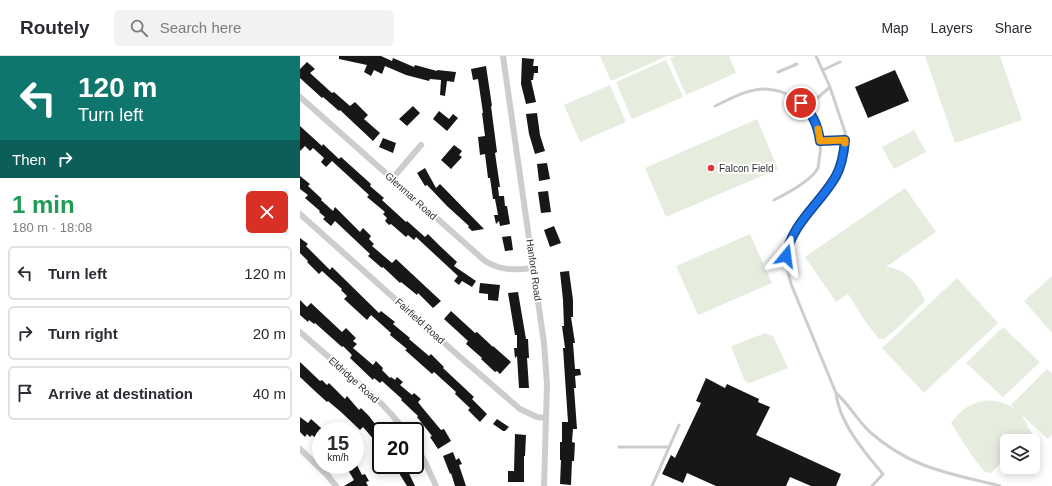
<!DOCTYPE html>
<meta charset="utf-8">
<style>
body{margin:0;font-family:Helvetica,sans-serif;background:#f2f2f3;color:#2b2b33;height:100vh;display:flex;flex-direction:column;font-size:15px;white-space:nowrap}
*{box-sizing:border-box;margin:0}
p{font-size:13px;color:#7c7c81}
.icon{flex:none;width:22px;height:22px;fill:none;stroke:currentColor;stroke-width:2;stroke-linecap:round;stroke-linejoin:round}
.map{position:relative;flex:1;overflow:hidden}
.panel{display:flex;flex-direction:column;background:#fff;width:300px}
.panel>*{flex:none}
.banner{background:#0f766e;color:#fff;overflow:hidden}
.fabs{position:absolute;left:700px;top:378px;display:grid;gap:8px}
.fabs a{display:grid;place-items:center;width:40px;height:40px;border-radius:6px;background:#fff;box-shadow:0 2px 10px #0003;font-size:20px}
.speed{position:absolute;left:12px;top:366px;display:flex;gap:8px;font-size:20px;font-weight:700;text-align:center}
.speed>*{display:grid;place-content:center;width:52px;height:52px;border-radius:50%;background:#fff;box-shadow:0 2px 10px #0003;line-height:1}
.speed small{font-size:10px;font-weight:400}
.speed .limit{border:2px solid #111;border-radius:6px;background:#fff;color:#111}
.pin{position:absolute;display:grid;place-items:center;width:34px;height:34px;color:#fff;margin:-17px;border:2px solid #fff;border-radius:50%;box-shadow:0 1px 4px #0007}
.me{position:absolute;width:44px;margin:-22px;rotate:16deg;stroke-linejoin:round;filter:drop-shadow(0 0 3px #0008)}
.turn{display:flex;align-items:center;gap:14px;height:84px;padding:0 12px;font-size:18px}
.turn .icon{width:52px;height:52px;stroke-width:2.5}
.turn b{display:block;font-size:28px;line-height:34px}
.then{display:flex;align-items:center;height:38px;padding:0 12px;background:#0003;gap:8px;font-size:15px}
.round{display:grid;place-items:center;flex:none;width:42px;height:42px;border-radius:6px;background:#f2f2f3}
.summary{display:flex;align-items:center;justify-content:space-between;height:68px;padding:0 12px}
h1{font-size:24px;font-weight:600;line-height:30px;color:#1e9e55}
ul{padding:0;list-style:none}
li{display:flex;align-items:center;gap:12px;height:54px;margin:0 8px 6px;padding:0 4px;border:2px solid #e1e1e2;border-radius:6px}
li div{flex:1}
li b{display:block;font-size:15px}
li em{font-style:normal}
header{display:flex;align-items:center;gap:24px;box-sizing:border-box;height:56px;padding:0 20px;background:#fff;border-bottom:1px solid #e1e1e2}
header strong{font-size:19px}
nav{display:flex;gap:22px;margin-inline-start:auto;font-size:14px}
.search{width:280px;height:36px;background:#f2f2f3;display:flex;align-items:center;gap:10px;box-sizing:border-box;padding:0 14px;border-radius:6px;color:#7c7c81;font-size:15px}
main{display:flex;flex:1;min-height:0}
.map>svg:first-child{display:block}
</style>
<header>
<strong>Routely</strong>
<div class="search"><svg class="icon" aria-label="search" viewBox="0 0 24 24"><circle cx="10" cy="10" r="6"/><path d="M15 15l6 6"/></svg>Search here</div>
<nav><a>Map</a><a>Layers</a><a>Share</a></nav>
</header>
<main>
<section class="panel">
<div class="banner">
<div class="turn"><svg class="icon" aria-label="left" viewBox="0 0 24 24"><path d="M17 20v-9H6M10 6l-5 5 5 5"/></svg><div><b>120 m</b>Turn left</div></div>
<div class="then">Then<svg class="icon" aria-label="right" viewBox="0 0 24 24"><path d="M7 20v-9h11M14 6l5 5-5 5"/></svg></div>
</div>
<div class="summary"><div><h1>1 min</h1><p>180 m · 18:08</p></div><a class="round" style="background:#d93025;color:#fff"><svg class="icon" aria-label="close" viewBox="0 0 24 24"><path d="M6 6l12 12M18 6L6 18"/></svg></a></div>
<ul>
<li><svg class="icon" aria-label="left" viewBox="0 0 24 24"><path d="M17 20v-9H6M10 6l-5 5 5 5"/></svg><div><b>Turn left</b></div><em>120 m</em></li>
<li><svg class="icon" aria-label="right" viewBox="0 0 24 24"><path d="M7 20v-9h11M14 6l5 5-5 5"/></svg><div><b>Turn right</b></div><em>20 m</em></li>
<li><svg class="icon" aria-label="arrive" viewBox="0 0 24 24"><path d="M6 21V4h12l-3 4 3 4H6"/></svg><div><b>Arrive at destination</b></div><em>40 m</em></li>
</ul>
</section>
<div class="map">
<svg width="752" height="430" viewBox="0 0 752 430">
<rect width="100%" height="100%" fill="#fff"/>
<path fill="#e6edde" d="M300,0H367L311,25Z
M375,0H429L436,17L386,39L370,2Z
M625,0H700L722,64L655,87Z
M366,4L383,41L332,63L316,26Z
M310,29L326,66L280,86L264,49Z
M457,63L478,113L366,161L345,112Z
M614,74L626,96L594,113L582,91Z
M605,132L636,176L586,211C607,213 617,227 625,245L601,269L584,283H579L565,265L548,238L536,246L505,201Z
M450,178L472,227L398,259L376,210Z
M752,220V277L724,245Z
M657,222L698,267L624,337L582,292Z
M703,271L740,306L703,341L666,307Z
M465,277L473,280L488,312L450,327L446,326L444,323L431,290Z
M747,313L752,317V379L748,383L722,359L732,378L724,385H707V401L691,417L685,416L672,400L651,367C668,343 691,338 715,353L711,349Z"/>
<path fill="#171717" d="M39,0H81L92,5L93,2L114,11L115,9L137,15V14L156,16L154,26L147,25L145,40L140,39L141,24L130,23L129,25L106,19L85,10L82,18L74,14L71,20L64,16L67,9L39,3Z
M222,2L234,3L233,10H238V17H234L233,24H231L236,46L226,48L221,28Z
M7,6L15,13L10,17L32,37L34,36L50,50L55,46L68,59L64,63L80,77L73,85L40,54L39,55L23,41L22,42L0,22V13Z
M186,10L192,50H191L197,96L195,97L200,131H198L199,140H204L205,150H207L210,168L200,170L199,165L196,168L194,159H198L195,143H193L190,122H188L185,98L180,99L178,81L185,80L182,57H183L178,23L173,24L171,13Z
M595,14L609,45L568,62L555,31Z
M113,50L120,57L107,70L99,63Z
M139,55L149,63L153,58L158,62L147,75L133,63Z
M237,57L240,79L245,95L235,98L229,78L226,58Z
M0,70L22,90L23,88L39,103L41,101L71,128L70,130L84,142L82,144L106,166L107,165L125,181L128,178L140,190L157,206L154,210L176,225L172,231L162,225L159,229L154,225L158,220L116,181L114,184L108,179L106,181L91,168L89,169L85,165L87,162L83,158L85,156L67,141L69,139L32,105L26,111L21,106L24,102L13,92L10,95L5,90L0,95Z
M83,82L96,87L93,97L79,91Z
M154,89L162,95L159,99L162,101L151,113L141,104Z
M247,107L250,123L239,125L237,108Z
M125,112L136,132L140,128L184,173L172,175L168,171L169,170L147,150L127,129L125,130L117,117Z
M0,120L10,128L8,130L22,143L21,144L33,155L35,151L60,176L63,172L71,180L69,183L74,188L72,190L92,207L96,203L141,245L133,252L118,237L117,239L101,226L100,227L83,211L82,212L68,200L70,198L35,165L31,170L23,163L25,161L19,156L20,155L5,142L8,139L0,133Z
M248,135L251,156L241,157L238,136Z
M254,170L261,187L250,191L244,174Z
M211,180L213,194L205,195L202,181Z
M0,182L8,188L6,190L30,214L32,211L79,257L81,255L95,266L93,268L110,282L109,283L129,300L131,298L144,311L143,312L174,341L172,343L187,358L180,366L168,354L170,352L155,338L156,336L134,316L132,318L105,294L107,293L90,279L91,277L71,259L67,264L44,243L47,240L41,234L42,233L22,215L19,218L7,206L8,205L0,197Z
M269,215L273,244V261H271L275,287H273L275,313H280L281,319L275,320L276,332H274L277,373H273L272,386L275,387L274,405H272L271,429L260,428L261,404H260V386H262V366H268L263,292H265L262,270H264L263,244L260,216Z
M180,227L200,229L198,245L188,244V238L179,237Z
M218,236L226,283H228L229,302H227L229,332H219L217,300L215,302L214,292H217V279H215L208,237Z
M0,244L7,251L11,247L42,276L46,272L56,282L53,285L57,288L53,292L73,309L76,305L83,312L82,314L90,322L91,321L95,324L97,321L103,326L100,329L112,339L114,337L121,343L118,346L121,350L141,374L144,373L151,385L138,393L130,381L132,380L117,361L118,360L101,344L102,343L82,325L80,327L74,322L73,324L50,302L52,299L43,290L42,291L15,267L14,268L9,264L8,266L0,259Z
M151,255L175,277L177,276L193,291V290L211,306L200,318L197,315L195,316L181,303L182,302L166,288L168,285L144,263Z
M0,306L20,325L22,324L27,329L29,327L45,343L47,340L59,354L61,352L69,360L81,376V380L75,385L63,371L60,374L41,356L28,345L27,346L17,337L0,321Z
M406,322L425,332L427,328L459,343L458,346L470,351L456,379L541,418L536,430H511L490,421L486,430H416L387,417L383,427L362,418L371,399L375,402L401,347L396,345Z
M0,361L8,367L11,363L21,372V387L12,379L10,381L7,378L5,381L0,376Z
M197,363L209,371L205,375H203L193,368Z
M215,378L226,379L225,400H224V426H208V415H214Z
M153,396L156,404L159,402L162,408L159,409L166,430H155L151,417L150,418L143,400Z
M45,409H57L62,419L65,418L69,425L66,426L68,430H44L54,424Z
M94,409H105L115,430H107Z"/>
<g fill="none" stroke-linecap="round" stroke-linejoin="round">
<path stroke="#cdcdcd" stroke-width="3" d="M516,0L530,31L545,76L544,93L540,110L533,125L497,172L490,184L487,195L486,208L491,228L536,337C549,348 557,364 570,376C612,413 649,417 700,430
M523,14L540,6
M478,16L497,8
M415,50C430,43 448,33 464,33C498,34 524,63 520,97C519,101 519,108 518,112C511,125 486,138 474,144
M506,52L530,31
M520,85L545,84
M536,337C539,366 564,396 583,418L572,430
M319,391H369
M352,430L379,369"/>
<path stroke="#cdcdcd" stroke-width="6" d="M203,0L244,287L247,328L244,430
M0,41L185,205C201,215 216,214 234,212
M92,123L121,89
M0,158L160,301L220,353L237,361L246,362
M0,276L77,343L92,359L105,375
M115,389L125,406L136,430
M0,393L27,419L36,430"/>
</g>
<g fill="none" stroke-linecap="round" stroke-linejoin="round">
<g stroke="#114b97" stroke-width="10">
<path id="route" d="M486,200C491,168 521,147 536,120C542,109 544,96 545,84L520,85C518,70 513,57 501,47"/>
</g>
<use href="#route" stroke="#1a73e8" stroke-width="7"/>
<path stroke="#f59e0b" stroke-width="7" d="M518,73L520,85L545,84V87"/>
</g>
<circle fill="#e6333c" stroke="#fff" stroke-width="1.5" cx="411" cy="112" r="4"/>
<g text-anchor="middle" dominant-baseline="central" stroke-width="4" stroke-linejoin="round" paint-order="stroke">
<g font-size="10" fill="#303030" stroke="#fff" text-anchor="start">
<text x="419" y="112">Falcon Field</text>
</g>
<g font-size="10" fill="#303030" stroke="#fff">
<text transform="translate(111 140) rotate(42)">Glenmar Road</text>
<text transform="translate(234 214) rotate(82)">Hanford Road</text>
<text transform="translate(120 265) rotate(42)">Fairfield Road</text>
<text transform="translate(54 324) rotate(42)">Eldridge Road</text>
</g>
</g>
</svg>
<div class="fabs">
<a><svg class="icon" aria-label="layers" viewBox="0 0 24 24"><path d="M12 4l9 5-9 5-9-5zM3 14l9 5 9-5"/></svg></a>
</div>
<div class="speed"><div>15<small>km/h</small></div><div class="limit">20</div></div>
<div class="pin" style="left:501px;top:47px;background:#d93025"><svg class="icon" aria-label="arrive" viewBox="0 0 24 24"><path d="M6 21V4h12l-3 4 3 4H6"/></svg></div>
<svg class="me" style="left:486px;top:200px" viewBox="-20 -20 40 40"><path d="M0-17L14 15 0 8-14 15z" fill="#1a73e8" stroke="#fff" stroke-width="4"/></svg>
</div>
</main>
